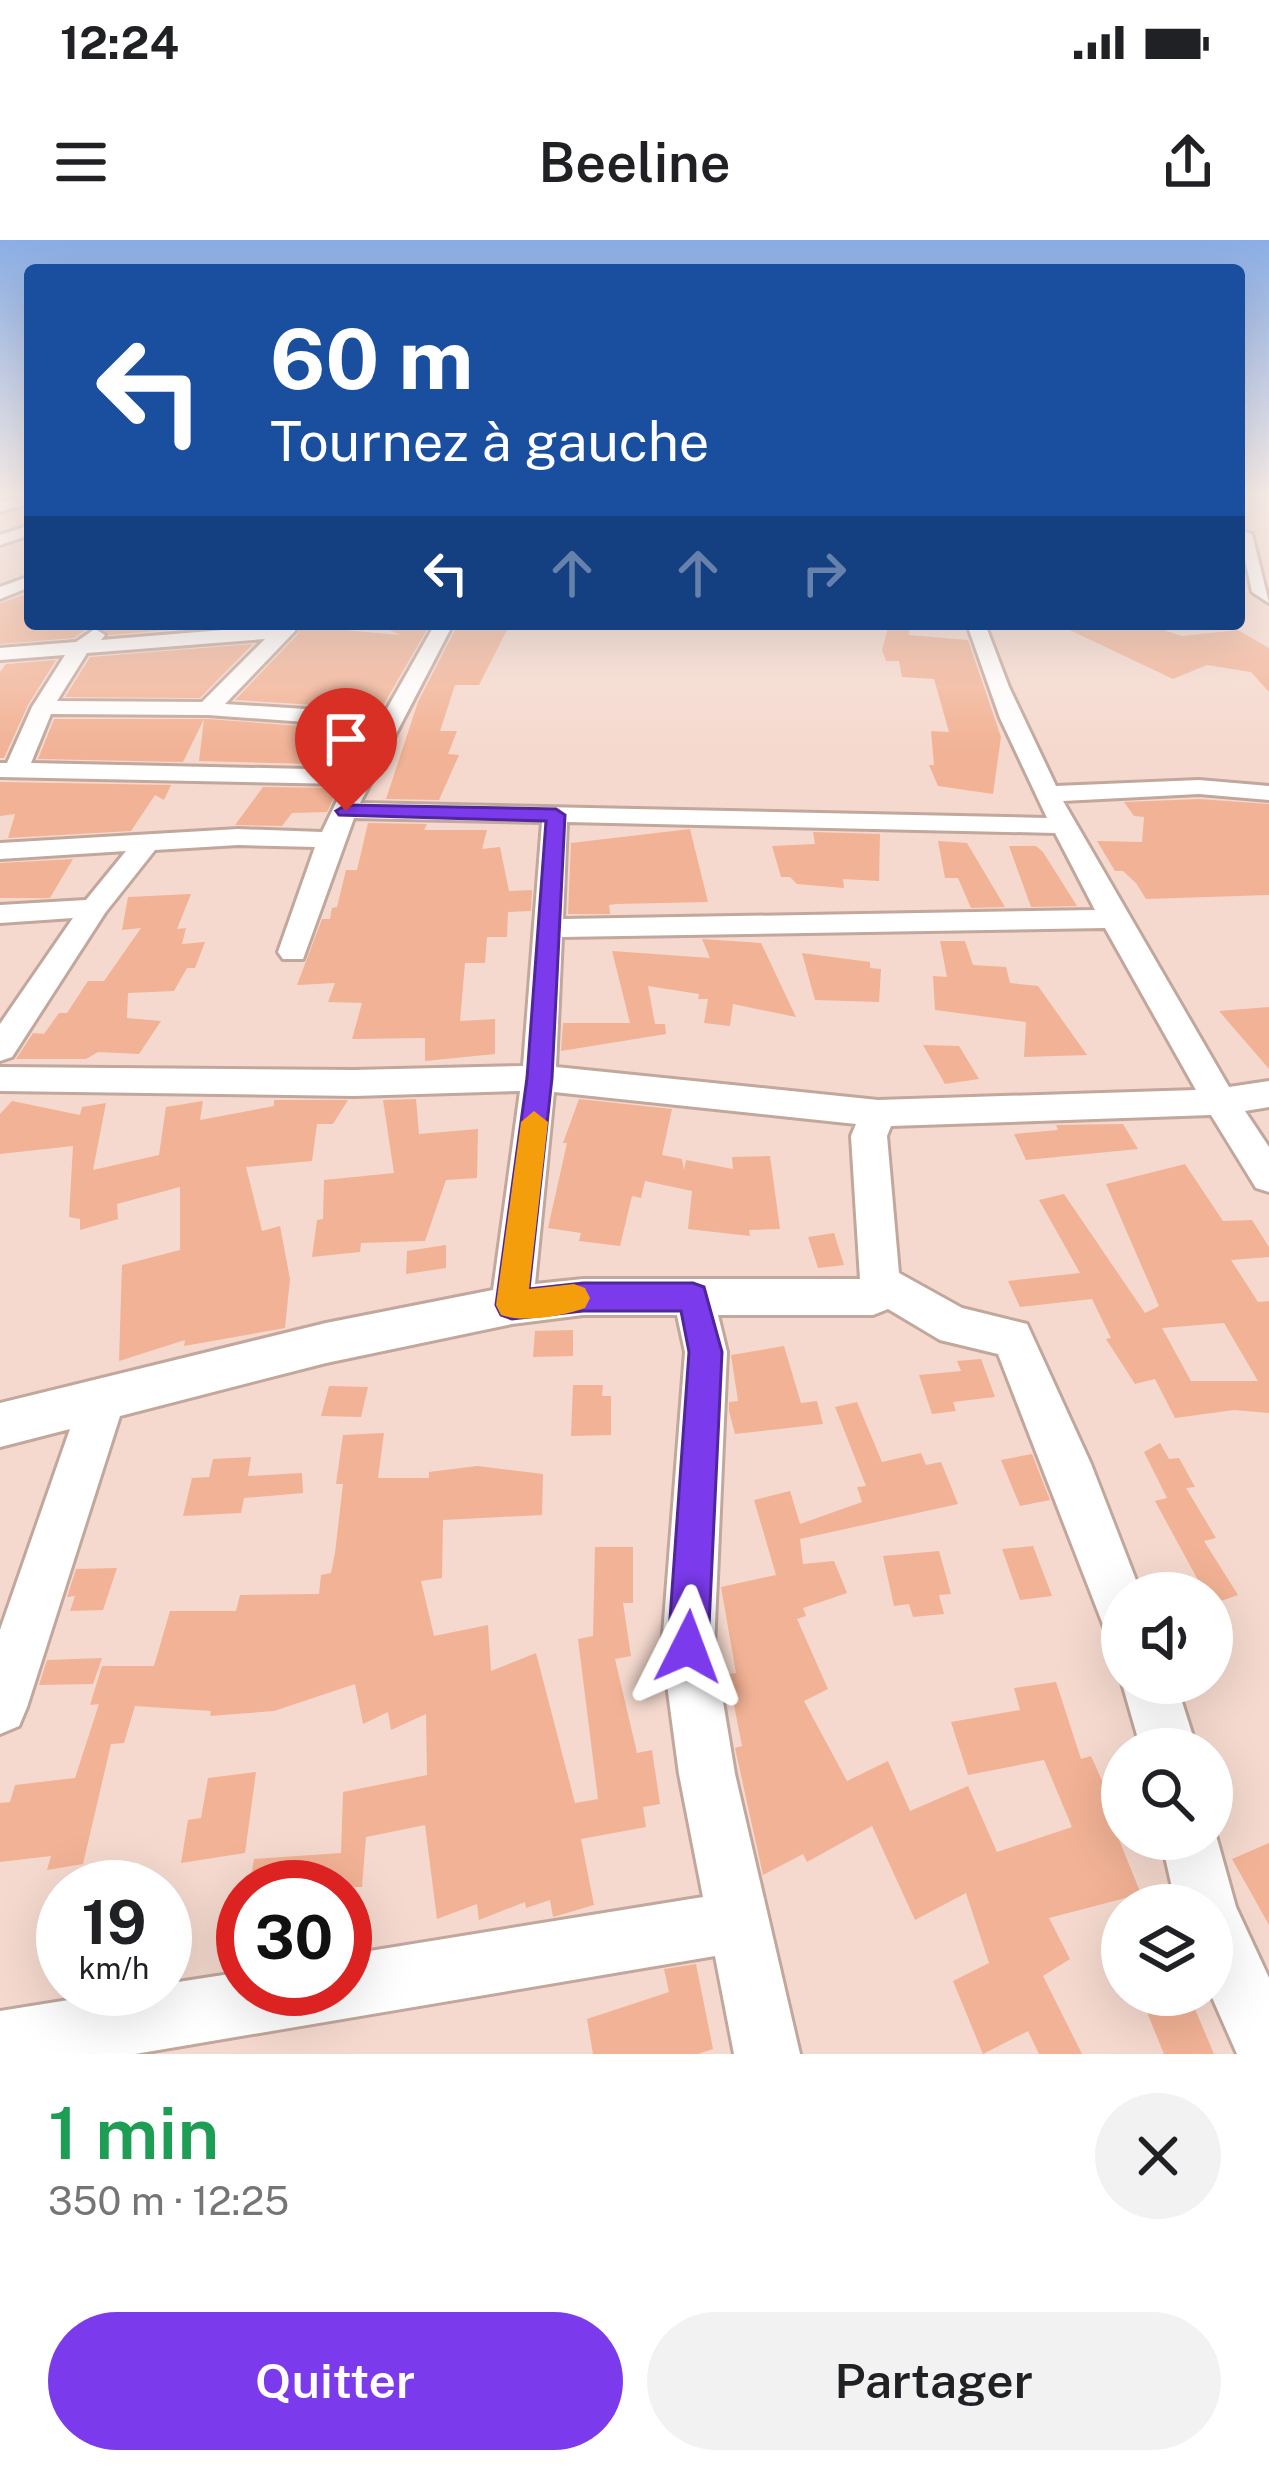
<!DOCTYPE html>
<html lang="fr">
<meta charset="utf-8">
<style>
body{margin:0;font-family:"Public Sans",sans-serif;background:#f2f2f2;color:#202124;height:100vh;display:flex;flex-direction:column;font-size:45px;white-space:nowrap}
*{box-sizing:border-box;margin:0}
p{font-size:39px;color:#757577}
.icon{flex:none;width:66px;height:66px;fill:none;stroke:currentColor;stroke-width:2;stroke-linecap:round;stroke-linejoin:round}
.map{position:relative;height:1814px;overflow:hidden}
.sheet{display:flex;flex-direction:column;background:#fff;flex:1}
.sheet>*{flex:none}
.top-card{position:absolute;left:24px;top:24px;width:1221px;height:366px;border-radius:12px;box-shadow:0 12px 48px #0002;background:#1a4fa0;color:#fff;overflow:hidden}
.controls{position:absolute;left:1101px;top:1332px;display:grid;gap:24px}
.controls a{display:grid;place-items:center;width:132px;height:132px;border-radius:50%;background:#fff;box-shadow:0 12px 48px #0002;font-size:60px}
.speed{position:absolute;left:36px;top:1620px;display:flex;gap:24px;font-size:60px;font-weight:700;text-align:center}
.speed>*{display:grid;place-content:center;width:156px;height:156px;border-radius:50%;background:#fff;box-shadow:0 12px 48px #0002;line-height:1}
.speed small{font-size:30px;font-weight:400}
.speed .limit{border:18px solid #d22;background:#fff;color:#111}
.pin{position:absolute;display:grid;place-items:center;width:102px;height:102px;color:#fff;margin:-123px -51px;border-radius:50% 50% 50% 0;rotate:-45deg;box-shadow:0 0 12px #0007}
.pin .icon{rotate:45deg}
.me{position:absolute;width:132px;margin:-66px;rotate:3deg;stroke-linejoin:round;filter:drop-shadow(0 0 9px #0008)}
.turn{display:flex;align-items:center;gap:42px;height:252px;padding:0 48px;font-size:54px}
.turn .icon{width:156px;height:156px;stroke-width:2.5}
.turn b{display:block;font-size:84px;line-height:102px}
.lanes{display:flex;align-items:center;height:114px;padding:0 48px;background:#0003;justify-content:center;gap:60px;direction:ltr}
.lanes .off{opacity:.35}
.round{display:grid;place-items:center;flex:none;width:126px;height:126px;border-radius:63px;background:#f2f2f2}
.summary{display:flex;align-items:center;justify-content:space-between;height:204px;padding:0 48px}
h1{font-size:72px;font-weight:600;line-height:90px;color:#1e9e55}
.primary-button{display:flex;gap:24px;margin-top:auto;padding:24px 48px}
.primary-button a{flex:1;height:138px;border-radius:72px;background:#7c3aed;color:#fff;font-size:48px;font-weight:600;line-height:138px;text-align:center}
.primary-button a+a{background:#f2f2f2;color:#202124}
.status{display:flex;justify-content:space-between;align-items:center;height:84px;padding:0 60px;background:#fff;direction:ltr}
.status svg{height:33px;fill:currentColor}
header{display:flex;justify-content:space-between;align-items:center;height:156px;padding:0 48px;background:#fff;font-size:54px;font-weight:600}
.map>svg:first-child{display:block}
</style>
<div class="status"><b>12:24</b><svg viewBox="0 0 49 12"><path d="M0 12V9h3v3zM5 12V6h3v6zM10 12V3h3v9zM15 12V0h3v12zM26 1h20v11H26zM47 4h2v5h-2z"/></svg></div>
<header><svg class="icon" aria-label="menu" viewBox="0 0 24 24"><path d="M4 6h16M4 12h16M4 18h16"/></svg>Beeline<svg class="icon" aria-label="share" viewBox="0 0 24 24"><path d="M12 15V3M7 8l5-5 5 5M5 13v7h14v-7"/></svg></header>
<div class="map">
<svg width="1269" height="1814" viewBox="0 0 1269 1814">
<rect width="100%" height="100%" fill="#f5d9ce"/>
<path fill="#f2b295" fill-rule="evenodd" d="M30,353V384H240L109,395L92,385L74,398L0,404V363Z
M378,384L429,386L381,469L235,460L298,394L299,386L400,395Z
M510,384L479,445H455L440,491H457L448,514L459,515L439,560L386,559L418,462L457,386Z
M889,384L910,386L909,395L968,400L1001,497L993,554L938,546L929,525H934L931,491L949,492L934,439L902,437L899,421H886L882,410Z
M1057,384H1145L1182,396L1238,390L1269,408V452L1251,432L1207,425L1173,439Z
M253,404L200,458L65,457L90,417Z
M56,420L28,465L4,518H0V432L6,424Z
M54,479H204L183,522L38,519Z
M204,479H208L369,491L349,525L199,521Z
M0,542L171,545L164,560L155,555L131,591L8,598L15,574L0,576Z
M263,547L338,548L327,572L292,573L282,586L235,585Z
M1199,559L1269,564V655L1146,659L1136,643L1123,631H1115L1097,601L1142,602L1144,577L1134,576L1124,562Z
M368,583L427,584L424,590H487L482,609L500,607L509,651L532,650L531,671L508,672L507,697H487L485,723H465L460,781L495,779V814L425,821V798L352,799L362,763L328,762L335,743L297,745L322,679H330L332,668L337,667L346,630H357Z
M690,589L708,662L616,664L609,665L610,674H568L571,603Z
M813,592L880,594L879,641L843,639L844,648L797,644L790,637H781L772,606L815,604Z
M938,601L967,603L1005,667L971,668L958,638H945Z
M1009,606H1036L1043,612L1077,666L1031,667Z
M73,619L50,658H0V623Z
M191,654L177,689L186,688L182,704L205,702L195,728H187L174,751L128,753L127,778L161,781L139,814L98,812L86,819H16L33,793L44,794L59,773H67L88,741H104L141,688L122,690L128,657Z
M702,699L761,703L796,777L733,764L730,786L704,783L708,759H698L699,754L648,746L655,784H665L666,794L561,811L563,783H630L612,711L710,718Z
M940,701H965L973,725L1006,727L1010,743L1038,746L1087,815L1024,817L1026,782L935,770L933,736L947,737Z
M802,713L870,722V728L881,729L879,762L815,760Z
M1269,767V829L1219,771Z
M923,805L959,806L979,839L945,844Z
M416,859L419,894L478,889L477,938L446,940L425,1001L361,1003L360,1012L312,1017L317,980L323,979L324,940L394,933L383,860Z
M579,859L672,869L662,915L682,919L684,930L686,920L733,929L732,917L770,916L780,989L749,990L750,996L688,989L692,951L645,941L641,958L632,956L620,1006L579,1001L581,993L548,988L567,903H563Z
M274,860H348L333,884H317L312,921L246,927L262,991L280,986L290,1039L285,1088L184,1106L185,1100L119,1121L122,1025L180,1010V947L117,964L118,979L80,990V979L69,977L73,906L0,914V874L12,861L80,875L82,867L106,863L93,930L159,915L166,867L203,861L200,880L274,866Z
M1123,884L1138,909L1026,920L1014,894L1058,890L1056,885Z
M1185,924L1223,981L1252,980L1269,1007V1017L1231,1020L1258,1062L1269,1061V1173L1234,1170L1175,1178L1155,1139L1135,1144L1106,1099L1111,1098L1092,1059L1020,1067L1008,1041L1080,1033L1039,960L1064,954L1145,1073L1159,1066L1106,944ZM1224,1083L1258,1141H1191L1162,1088Z
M834,993L844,1025L818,1028L808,997Z
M446,1005V1028L406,1034L407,1011Z
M573,1090V1116L533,1117L535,1091Z
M784,1106L801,1163L817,1161L823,1184L735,1194L729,1171V1162L738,1161L731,1115Z
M981,1119L995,1157L953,1162L956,1171L932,1174L919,1135L961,1131L957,1121Z
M573,1145H603L602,1156H611V1195L571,1196Z
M329,1146L368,1147L361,1177L321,1176Z
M857,1162L882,1222L921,1213L926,1225L941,1222L958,1264L800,1299L803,1324L834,1321L847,1353L803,1368L806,1376L797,1379L828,1449L804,1461L847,1541L888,1521L910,1571L968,1546L997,1612L1072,1587L1044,1520L968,1535L951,1482L1020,1470L1014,1448L1056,1442L1081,1519L1091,1516L1112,1563L1105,1565L1141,1654L1049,1678L1070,1719L1043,1736L1082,1814H1039L1028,1791L983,1814L953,1741L989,1723L966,1653L915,1680L872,1586L807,1622L803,1614L763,1635L735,1508L742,1506L728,1434L736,1433L721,1347L776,1335L754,1260L790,1251L800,1284L862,1262L857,1247L866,1246L835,1167Z
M384,1193L378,1238H429V1232L477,1226L543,1234L542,1275L443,1280L442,1338L421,1341L434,1396L488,1385L491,1431L536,1413L575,1563L598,1559L578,1399L593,1396L595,1307H633V1363H623L631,1416L615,1419L637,1513L652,1510L660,1564L643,1567L646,1587L581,1599L594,1665L553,1677L550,1660L526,1668L525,1662L479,1680L477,1664L437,1679L425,1585L366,1597L362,1647H249L254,1619L341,1613L343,1552L427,1535L426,1474L391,1490L388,1472L363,1484L355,1444L274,1471L210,1476L211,1471L135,1466L124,1503L111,1504L83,1624L47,1630L51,1616L0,1622V1563L10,1562L15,1545L75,1538L99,1464L90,1465L102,1426H154L170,1371H236L240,1355L319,1354L321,1335L331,1333L335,1313L343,1244H336L343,1195Z
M1160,1203L1169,1219L1179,1218L1195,1247L1186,1248L1216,1298L1204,1301L1238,1355L1212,1364V1353H1205L1155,1261L1167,1258L1144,1212Z
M1032,1214L1050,1260L1020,1266L1001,1220Z
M251,1217L248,1236L302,1233L303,1253L244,1258L241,1273L183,1276L192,1238L209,1237L213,1219Z
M1033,1306L1052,1356L1020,1360L1002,1309Z
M939,1311L951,1354L939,1355L944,1374L913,1377L909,1364L894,1366L883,1316Z
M117,1328L103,1370L70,1371L75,1356L67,1357L76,1329Z
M102,1418L93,1444L39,1445L47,1420Z
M256,1532L245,1613L181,1623L188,1580L201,1578L208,1538Z
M1269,1603V1685L1232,1619Z
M696,1724L713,1809L698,1814H593L587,1779L669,1752L664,1729Z
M1156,1755H1189L1214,1814H1164L1142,1760Z"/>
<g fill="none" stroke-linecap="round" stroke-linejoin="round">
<g stroke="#c1a79c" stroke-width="6">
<path id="minor" d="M30,256V263L0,272V262Z
M30,285V295L0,305V295Z
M1239,290L1252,294L1269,363L1252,352Z
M30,336V347L0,359V347Z
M295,384V391L225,464L384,474L435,384H453L360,563L1047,578L1000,478L967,384H985L1009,447L1056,546L1199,540L1269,546V560L1199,554L1063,561L1229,847L1269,841V867L1245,871L1269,907V952L1256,948L1211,875L891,886L887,896L899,1033L962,1068L1027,1084L1091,1224L1141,1353H1122V1395L1104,1387L998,1114L940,1100L888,1069L873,1075H718L727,1112L714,1407L735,1534L800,1814H734L715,1716L135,1814H0V1771L137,1749H165V1744L243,1732V1749H345V1715L703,1657L679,1534L662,1407L685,1112L677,1075H583L512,1084L326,1123L120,1176L27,1467L19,1486L0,1494V1390L70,1189L0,1207V1163L326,1083L493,1050L520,851L354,856L0,851V827L354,830L523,826L542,582L354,578L303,719H283L278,712L315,607L238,605L155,610L105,673L12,817L0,821V784L73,678L0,683V665L86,660L126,611L0,619V603L238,589L322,592L345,544L0,537V523H7L32,467L65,415L0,420V408L76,402L95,389L105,395L101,400ZM265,399L202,462L57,461L87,413ZM51,474L208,475L376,487L352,530L31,523ZM567,582L1055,593L1095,670L563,679ZM1105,688L1196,850L878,860L556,827L562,697ZM554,852L856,884L851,896L860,1039H583L535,1044Z
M1122,1443H1176L1197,1509H1141Z
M1212,1581L1236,1667L1269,1738V1814H1237L1211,1755L1212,1665H1176L1161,1599H1212Z"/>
</g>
<use href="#minor" fill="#fff" fill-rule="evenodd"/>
</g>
<linearGradient id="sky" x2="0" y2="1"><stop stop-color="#8baee5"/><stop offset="0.5" stop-color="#faeee9"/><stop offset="1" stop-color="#faeee9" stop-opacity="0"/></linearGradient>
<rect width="1269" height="510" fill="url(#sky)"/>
<path fill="#7c3aed" stroke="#51269a" stroke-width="3" d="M346,565L556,569L565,575L552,838L529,1049L583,1043H693L704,1047L722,1112L708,1407L702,1421L688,1427L674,1421L668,1407L689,1112L681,1071H583L512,1079L501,1075L496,1065L527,838L546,581L339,575L336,571Z"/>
<path fill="#f59e0b" d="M534,871L548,882L529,1049L574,1044L585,1048L590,1058L585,1068C563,1076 523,1083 501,1075L496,1065L521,882Z"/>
</svg>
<div class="controls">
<a><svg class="icon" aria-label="sound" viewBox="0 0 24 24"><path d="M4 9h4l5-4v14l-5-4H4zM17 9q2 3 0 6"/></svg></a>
<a><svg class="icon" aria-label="search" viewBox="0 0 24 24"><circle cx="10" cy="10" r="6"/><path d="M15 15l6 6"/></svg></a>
<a><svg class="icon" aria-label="layers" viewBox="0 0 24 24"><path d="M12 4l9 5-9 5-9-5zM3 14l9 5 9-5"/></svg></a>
</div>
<div class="speed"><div>19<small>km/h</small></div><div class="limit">30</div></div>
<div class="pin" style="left:346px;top:571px;background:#d93025"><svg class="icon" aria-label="arrive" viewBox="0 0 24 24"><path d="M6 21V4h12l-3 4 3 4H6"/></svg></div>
<svg class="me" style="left:688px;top:1407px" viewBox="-20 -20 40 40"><path d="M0-17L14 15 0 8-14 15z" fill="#7c3aed" stroke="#fff" stroke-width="4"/></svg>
<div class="top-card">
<div class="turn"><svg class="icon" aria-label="left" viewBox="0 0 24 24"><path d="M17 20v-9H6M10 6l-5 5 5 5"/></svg><div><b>60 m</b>Tournez à gauche</div></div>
<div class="lanes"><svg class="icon" aria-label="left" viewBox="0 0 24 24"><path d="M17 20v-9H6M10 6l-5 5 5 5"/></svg><svg class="icon off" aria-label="ahead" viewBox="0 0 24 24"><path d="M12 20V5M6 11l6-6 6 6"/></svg><svg class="icon off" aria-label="ahead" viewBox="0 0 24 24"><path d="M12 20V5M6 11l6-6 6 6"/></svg><svg class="icon off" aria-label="right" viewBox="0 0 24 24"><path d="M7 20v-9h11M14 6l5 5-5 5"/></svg></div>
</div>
</div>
<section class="sheet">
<div class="summary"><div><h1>1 min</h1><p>350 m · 12:25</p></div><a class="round"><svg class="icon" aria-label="close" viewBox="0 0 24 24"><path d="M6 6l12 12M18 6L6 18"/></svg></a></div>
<div class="primary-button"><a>Quitter</a><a>Partager</a></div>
</section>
